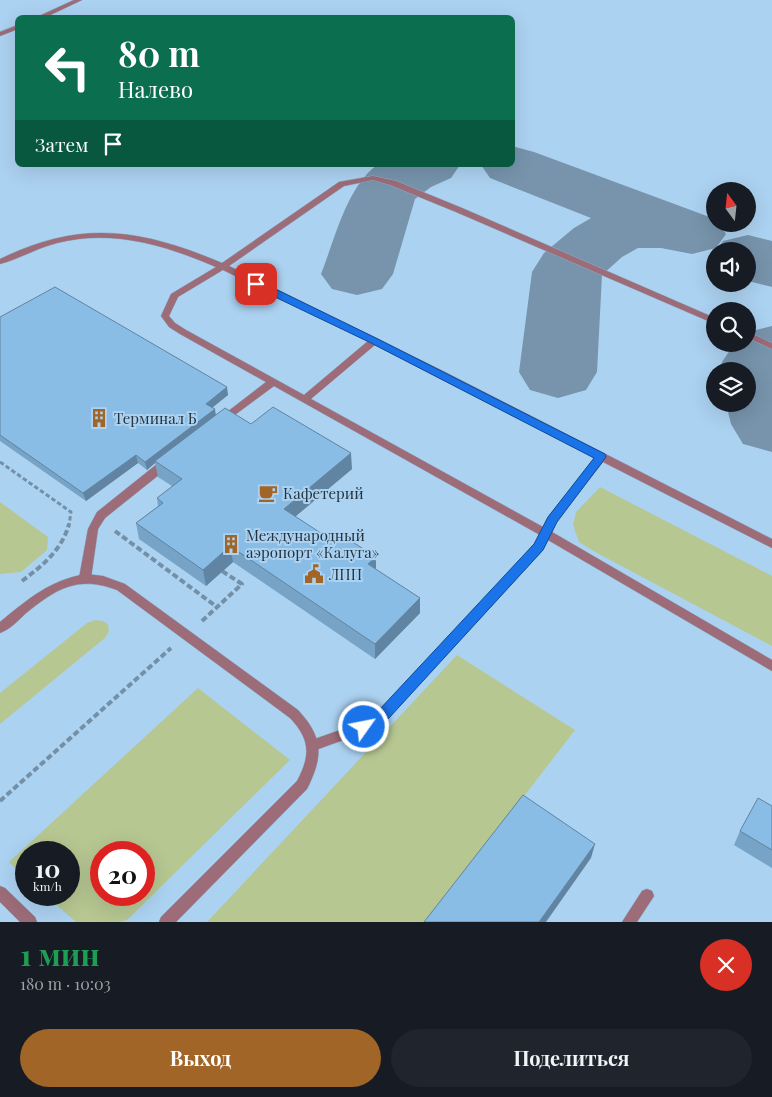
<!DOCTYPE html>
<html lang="ru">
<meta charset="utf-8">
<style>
body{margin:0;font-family:"Playfair Display",serif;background:#20242c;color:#f1f3f6;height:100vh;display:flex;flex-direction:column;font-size:19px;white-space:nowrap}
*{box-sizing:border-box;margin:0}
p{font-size:16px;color:#9ea1a6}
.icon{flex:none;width:28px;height:28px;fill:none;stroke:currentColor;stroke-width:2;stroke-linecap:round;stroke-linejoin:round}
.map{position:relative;height:922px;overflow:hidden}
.side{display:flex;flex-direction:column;background:#171b24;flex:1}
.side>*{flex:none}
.guide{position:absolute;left:15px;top:15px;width:500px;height:152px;border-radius:8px;box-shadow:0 5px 20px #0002;background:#0b6e4f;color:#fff;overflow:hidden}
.needle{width:32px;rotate:345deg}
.controls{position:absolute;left:706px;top:182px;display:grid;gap:10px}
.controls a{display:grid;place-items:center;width:50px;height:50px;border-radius:50%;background:#171b24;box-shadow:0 5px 20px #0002;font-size:25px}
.speed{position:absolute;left:15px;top:841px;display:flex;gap:10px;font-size:25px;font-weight:700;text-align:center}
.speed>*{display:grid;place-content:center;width:65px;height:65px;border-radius:50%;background:#171b24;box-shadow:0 5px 20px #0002;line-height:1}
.speed small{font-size:12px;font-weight:400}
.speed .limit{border:8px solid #d22;background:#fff;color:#111}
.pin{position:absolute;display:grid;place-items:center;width:42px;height:42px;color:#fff;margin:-21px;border-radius:10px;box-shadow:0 2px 8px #0006}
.me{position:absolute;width:55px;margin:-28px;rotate:57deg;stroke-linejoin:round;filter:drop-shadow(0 0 4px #0008)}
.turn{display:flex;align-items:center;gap:18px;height:105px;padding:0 20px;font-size:22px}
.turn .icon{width:65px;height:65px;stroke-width:2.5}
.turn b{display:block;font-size:35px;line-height:42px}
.then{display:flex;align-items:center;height:48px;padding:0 20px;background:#0003;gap:10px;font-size:19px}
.round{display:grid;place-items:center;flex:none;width:52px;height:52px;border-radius:26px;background:#20242c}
.headline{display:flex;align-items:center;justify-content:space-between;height:85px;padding:0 20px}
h1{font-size:30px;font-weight:700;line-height:38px;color:#1e9e55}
.action{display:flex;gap:10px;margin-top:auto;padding:10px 20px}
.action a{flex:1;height:58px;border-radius:30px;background:#a16527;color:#fff;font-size:20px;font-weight:700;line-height:58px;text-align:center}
.action a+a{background:#20242c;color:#f1f3f6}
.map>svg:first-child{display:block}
</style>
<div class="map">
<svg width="772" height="922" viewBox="0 0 772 922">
<rect width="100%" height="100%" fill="#acd2f1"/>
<path fill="#b6c792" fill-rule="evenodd" d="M600,487L772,576V646L597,553L579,542L573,525L576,512Z
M0,502L48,537L47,550L21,572L0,574Z
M95,620L103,621L108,624L109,630L106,637L0,724V693L87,623Z
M457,655L575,730L427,922H207Z
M198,688L290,760L127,920L120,922H76L45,895H69V852H26V878L9,862ZM144,852V895H101V852Z"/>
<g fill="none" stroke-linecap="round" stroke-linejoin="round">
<path fill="#7794ac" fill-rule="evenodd" d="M512,146L534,152L715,219V224H719L726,234L716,248L692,254L661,248H638L622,257L602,275L597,372L586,390L558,398L530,390L519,372L532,272L544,253L574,228L591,218L490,178L481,165H512Z
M377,165H460L451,178L431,187L415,199L393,274L382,289L357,295L332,289L321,274C335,239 346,188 377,165Z
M748,235L772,241V287L748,281V251H716L723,241Z
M715,253V259L713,256Z
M772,326V452L743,444L731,424L726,404H748V371H720L722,362L734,344H748V332Z"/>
<g stroke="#8eafca" stroke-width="1">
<path id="lane" d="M74,0H82L44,18H35Z
M18,25V29L0,36V32Z
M373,176L396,181L462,208L715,318V324L456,212L390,185L373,180L344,186L229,266L443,371L772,539V548L603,462L556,522L552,532L772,660V671L548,540L543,550L388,718L368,731L313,751L309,749L307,745L309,741L360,723L380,710L535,544L540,535L274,386L224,423H218L216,421L218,419L266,382L180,334L169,327L161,316L171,294L216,267C165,245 112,229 57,243C37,248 19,259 0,264V259C82,219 141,229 222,263L339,182ZM223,270L368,341L304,395L186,330L175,323L169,316L178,297ZM375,345L595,458L548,517L543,527L311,399Z
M748,332L772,343V349L748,338Z
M166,459L170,460L171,463L170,466L105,518L98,529L91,578L89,581L85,582L81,581L79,578L88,529L97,512L162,460Z
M647,889L652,891L654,896L637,922H622L642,891Z"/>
</g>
<g stroke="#8eafca" stroke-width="1">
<path id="street" d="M86,574L103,576L125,584L298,710C324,738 323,757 307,789L176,922H159L161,917L297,781C311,755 310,739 290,718L117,590C77,575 56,589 25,614C18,621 9,630 0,633V622C28,599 50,580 86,574Z
M0,886L5,888L35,917L37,922H20L0,902Z"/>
</g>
<path stroke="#7390a7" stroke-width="3" stroke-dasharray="4.5 2.5" stroke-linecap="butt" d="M0,462L71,512L69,525"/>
<path stroke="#7390a7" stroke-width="4" stroke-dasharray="6 3" stroke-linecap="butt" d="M115,531L217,607
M22,581C43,565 62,550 69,524
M202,621L242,584L222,571
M0,801L171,648"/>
<use href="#lane" fill="#9c6c78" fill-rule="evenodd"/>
<use href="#street" fill="#9c6c78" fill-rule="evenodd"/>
</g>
<path fill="#76a3c6" d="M0,317L228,395L212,407L216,415L251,424L352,469L295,517L333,541L376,557V570L420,598V613L375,659L233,562L206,586L139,539L136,523L158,506L157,498L172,486L158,477L155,463L147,470L138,463L86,501L0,441Z
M772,806V868L734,845L740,831Z"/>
<path fill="#6084a1" d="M227,387L228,395L207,412L206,404Z
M215,409L216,417L155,461V463L147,470L145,462Z
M351,453L352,469L285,525L284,509Z
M136,455L138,463L86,501L83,493Z
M230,546L233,562L206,586L203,570Z
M376,557V573L368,564Z
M420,598V613L375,659V644Z
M595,844L591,858L546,922H539Z"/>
<path fill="#89bde6" stroke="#6084a1" d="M55,287L227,387L206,404L215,409L145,462L136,455L83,493L0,435V317Z
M273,407L351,453L284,509L333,541L340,534L376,557L368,564L420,598L375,644L230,546L203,570L136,523L163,503L157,498L182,479L155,461L225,408L251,424Z
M523,795L595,844L539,922H424Z
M758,798L772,806V850L740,831Z"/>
<path fill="#1a73e8" stroke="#114b97" d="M252,281H259L378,339L605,454L606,457L557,522L543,550L389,718L364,733L359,731L357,727L359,723L379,710L534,544L548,517L594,458L371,343L252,286Z"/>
<defs>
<g id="building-bare" transform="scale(1.5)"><path d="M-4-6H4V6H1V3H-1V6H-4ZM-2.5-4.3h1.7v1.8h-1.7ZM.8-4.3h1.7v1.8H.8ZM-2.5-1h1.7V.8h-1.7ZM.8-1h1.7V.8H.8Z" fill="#a16527" stroke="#acd2f1" stroke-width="2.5" paint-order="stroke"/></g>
<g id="cafe-bare" transform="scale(1.5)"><path d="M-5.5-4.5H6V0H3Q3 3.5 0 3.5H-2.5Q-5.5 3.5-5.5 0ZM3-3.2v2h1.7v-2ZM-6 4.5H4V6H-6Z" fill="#a16527" stroke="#acd2f1" stroke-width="2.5" paint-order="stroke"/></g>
<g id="civic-bare" transform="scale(1.5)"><path d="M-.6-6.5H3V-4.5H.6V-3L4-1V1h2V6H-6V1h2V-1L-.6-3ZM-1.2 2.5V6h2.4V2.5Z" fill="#a16527" stroke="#acd2f1" stroke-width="2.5" paint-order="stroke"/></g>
</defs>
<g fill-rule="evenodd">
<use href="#building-bare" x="99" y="418"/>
<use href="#cafe-bare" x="268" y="493"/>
<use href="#building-bare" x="231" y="544"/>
<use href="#civic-bare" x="314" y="574"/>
</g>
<g text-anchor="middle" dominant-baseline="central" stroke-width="4" stroke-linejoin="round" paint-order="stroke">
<g font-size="15" fill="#24333f" stroke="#acd2f1" text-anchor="start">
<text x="114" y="418">Терминал Б</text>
<text x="283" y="493">Кафетерий</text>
<text x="246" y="535">Международный<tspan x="246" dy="17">аэропорт «Калуга»</tspan></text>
<text x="329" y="574">ЛПП</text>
</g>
</g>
</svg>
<div class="controls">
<a><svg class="needle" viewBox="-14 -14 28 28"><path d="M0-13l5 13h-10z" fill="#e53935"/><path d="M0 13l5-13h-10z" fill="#9ea1a6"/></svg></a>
<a><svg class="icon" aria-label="sound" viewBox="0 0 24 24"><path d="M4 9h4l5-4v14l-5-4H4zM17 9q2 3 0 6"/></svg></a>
<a><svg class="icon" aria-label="search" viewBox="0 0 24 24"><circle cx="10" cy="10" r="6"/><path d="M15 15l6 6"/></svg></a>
<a><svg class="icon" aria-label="layers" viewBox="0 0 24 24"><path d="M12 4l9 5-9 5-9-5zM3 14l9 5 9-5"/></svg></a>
</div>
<div class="speed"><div>10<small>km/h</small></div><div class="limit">20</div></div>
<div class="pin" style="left:256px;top:284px;background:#d93025"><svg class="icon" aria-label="arrive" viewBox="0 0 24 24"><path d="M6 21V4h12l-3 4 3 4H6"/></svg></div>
<svg class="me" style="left:364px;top:727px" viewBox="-20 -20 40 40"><circle r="17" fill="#1a73e8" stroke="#fff" stroke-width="3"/><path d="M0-11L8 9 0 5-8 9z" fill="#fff"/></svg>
<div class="guide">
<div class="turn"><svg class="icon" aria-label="left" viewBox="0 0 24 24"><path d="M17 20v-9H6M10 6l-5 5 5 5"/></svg><div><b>80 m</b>Налево</div></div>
<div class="then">Затем<svg class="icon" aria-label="arrive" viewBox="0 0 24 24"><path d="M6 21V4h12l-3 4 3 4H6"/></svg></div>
</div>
</div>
<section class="side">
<div class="headline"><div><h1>1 мин</h1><p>180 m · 10:03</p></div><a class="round" style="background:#d93025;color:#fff"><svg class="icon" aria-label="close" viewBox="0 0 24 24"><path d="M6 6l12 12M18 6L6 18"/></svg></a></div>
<div class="action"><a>Выход</a><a>Поделиться</a></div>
</section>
